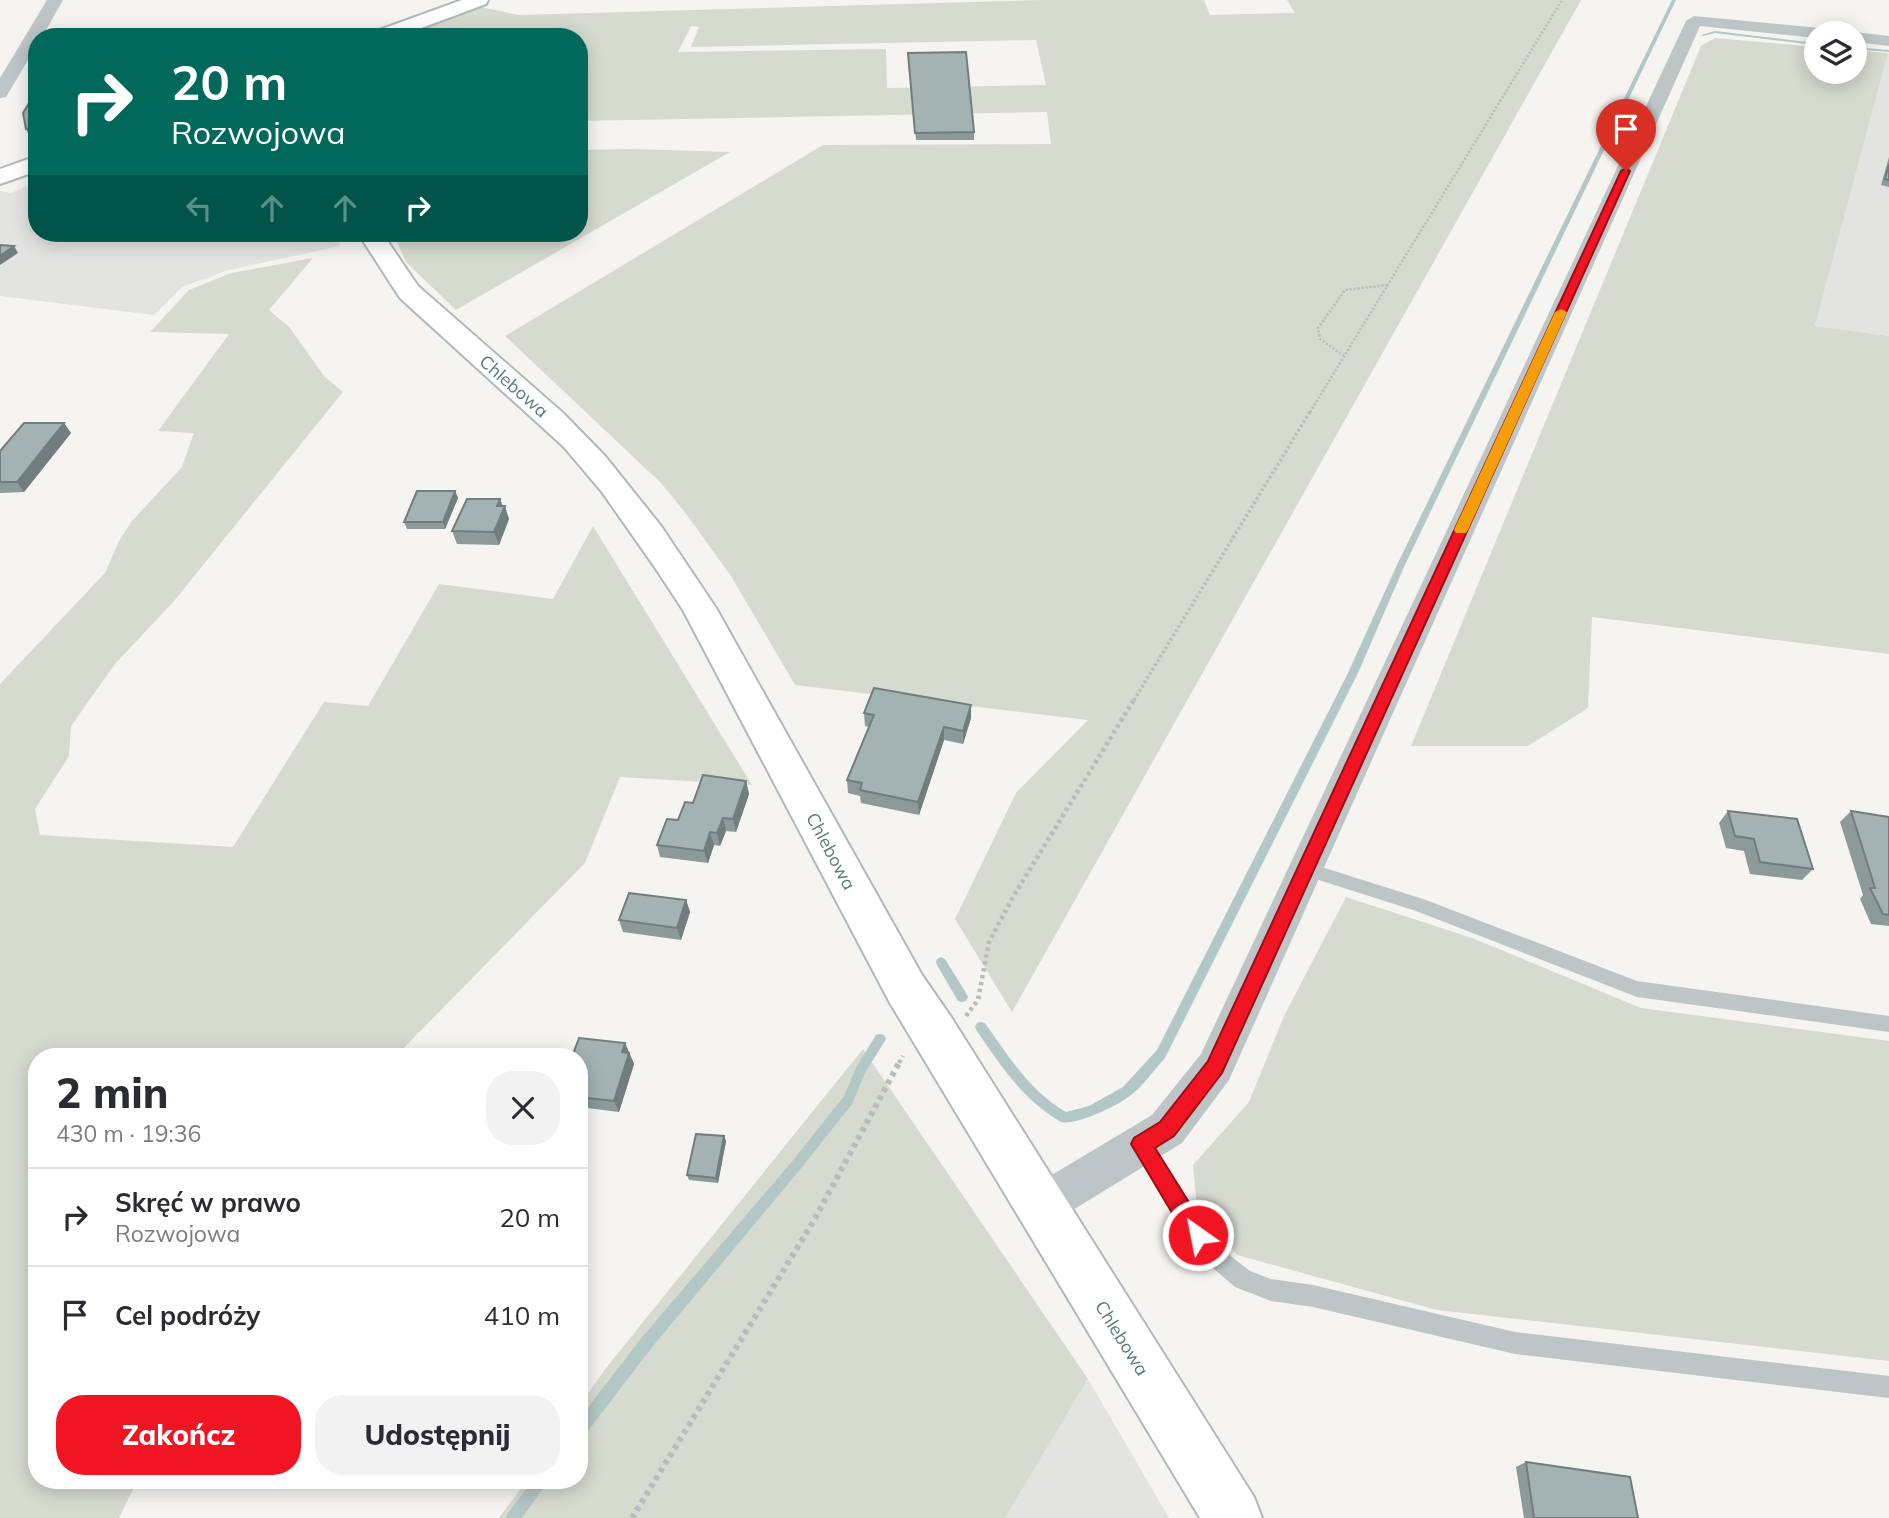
<!DOCTYPE html>
<html lang="pl">
<meta charset="utf-8">
<style>
body{margin:0;font-family:Mulish,sans-serif;background:#f2f2f3;color:#2b2b33;height:100vh;display:flex;flex-direction:column;font-size:26px;white-space:nowrap}
*{box-sizing:border-box;margin:0}
p{font-size:23px;color:#7c7c81}
.icon{flex:none;width:38px;height:38px;fill:none;stroke:currentColor;stroke-width:2;stroke-linecap:round;stroke-linejoin:round}
.map{position:relative;flex:1;overflow:hidden}
.drawer{position:absolute;left:28px;top:1048px;width:560px;height:441px;display:flex;flex-direction:column;background:#fff;border-radius:28px;box-shadow:0 4px 18px #0003}
.drawer>*{flex:none}
.banner{position:absolute;left:28px;top:28px;width:560px;height:214px;border-radius:28px;box-shadow:0 4px 18px #0003;background:#00695c;color:#fff;overflow:hidden}
.tools{position:absolute;left:1804px;top:21px;display:grid;gap:14px}
.tools a{display:grid;place-items:center;width:63px;height:63px;border-radius:50%;background:#fff;box-shadow:0 4px 18px #0003;font-size:35px}
.pin{position:absolute;display:grid;place-items:center;width:60px;height:60px;color:#fff;margin:-72px -30px;border-radius:50% 50% 50% 0;rotate:-45deg;box-shadow:0 0 7px #0007}
.pin .icon{rotate:45deg}
.me{position:absolute;width:77px;margin:-38px;rotate:327deg;stroke-linejoin:round;filter:drop-shadow(0 0 5px #0008)}
.turn{display:flex;align-items:center;gap:24px;height:147px;padding:0 28px;font-size:32px}
.turn .icon{width:91px;height:91px;stroke-width:2.5}
.turn b{display:block;font-size:49px;line-height:60px}
.lanes{display:flex;align-items:center;height:66px;padding:0 28px;background:#0003;justify-content:center;gap:35px;direction:ltr}
.lanes .off{opacity:.35}
.round{display:grid;place-items:center;flex:none;width:74px;height:74px;border-radius:28px;background:#f2f2f3}
.headline{display:flex;align-items:center;justify-content:space-between;height:119px;padding:0 28px}
h1{font-size:42px;font-weight:800;line-height:52px}
.primary-button{display:flex;gap:14px;margin-top:auto;padding:14px 28px}
.primary-button a{flex:1;height:80px;border-radius:28px;background:#f11422;color:#fff;font-size:28px;font-weight:800;line-height:80px;text-align:center}
.primary-button a+a{background:#f2f2f3;color:#2b2b33}
ul{padding:0;list-style:none}
li{display:flex;align-items:center;gap:21px;height:98px;padding:0 28px;border-top:2px solid #e1e1e2}
li div{flex:1}
li b{display:block;font-size:26px}
li em{font-style:normal}
.map>svg:first-child{display:block}
</style>
<div class="map">
<svg width="1889" height="1518" viewBox="0 0 1889 1518">
<rect width="100%" height="100%" fill="#f5f4f1"/>
<path fill="#e3e4e2" d="M1888,53H1889V336L1815,326Z
M37,182V233H336L340,246L229,270L182,287L154,315L0,296V191L11,193Z
M1088,1379L1169,1518H1005Z"/>
<path fill="#d7dacf" fill-rule="evenodd" d="M1041,0H1204L1210,15L1295,13L1287,0H1581L1012,1012L955,919L1016,793L1088,720L795,685L731,576L684,511L661,483L505,336L823,145L1051,144L1047,112L579,121V37H393L476,6L519,15ZM691,26L699,27L691,47L1036,40L1046,85L887,88L886,49L678,52Z
M1715,38L1816,47V72H1855V50L1888,53L1815,326L1889,336V654L1592,617L1588,708L1528,746H1411L1701,46Z
M632,149L730,152L456,310L406,262L393,233H579V150Z
M313,258L269,310L290,328L324,376L343,392L174,601L115,664L71,726L69,756L35,809L40,835L233,847L324,702L368,706L439,584L553,599L593,526L752,785L620,777L585,863L395,1057H37V1480L137,1481L119,1518H0V684L105,573L119,541L132,521L182,467L194,433L158,431L229,334L150,332L189,290L231,273Z
M1346,897L1472,938L1641,1008L1889,1041V1361L1437,1310L1237,1255L1196,1199L1193,1165L1249,1102L1284,1016Z
M863,1049L1088,1379L1005,1518H499L526,1481L579,1480V1406L606,1368Z"/>
<g fill="none" stroke-linecap="round" stroke-linejoin="round">
<path fill="#b3c7c7" fill-rule="evenodd" d="M1672,0H1676L1404,567L1358,673L1165,1058C1154,1070 1144,1085 1131,1095C1119,1105 1076,1126 1061,1122C1023,1100 1001,1066 977,1031L975,1027L977,1023L981,1022L985,1023C1009,1057 1030,1091 1066,1112L1089,1106L1123,1087L1157,1050L1348,673L1396,567Z
M1715,31L1816,43V45L1715,33L1703,36L1701,35Z
M1855,47L1889,50V52L1855,49Z
M941,957L945,959L966,993L968,997L966,1001L962,1002L958,1001L937,965L936,962L937,959Z
M880,1034L884,1035L886,1039L865,1073L852,1104L803,1166L653,1346L584,1436L579,1438V1419L643,1336L795,1158L844,1096L857,1066L876,1035Z
M533,1480H549L522,1518H506L508,1513Z"/>
<g stroke="#afb9bb" stroke-width="4">
<path id="secondary" d="M462,0H488L486,4L397,37H368L371,33Z
M37,156V171L0,184V169Z
M358,233H382L418,286L563,413L605,456L661,526L716,608L922,975L951,1017L1254,1497L1262,1518H1200L890,1003L683,610L654,566L602,492L564,447L400,298Z"/>
</g>
<path stroke="#b7bcbd" stroke-width="2.5" stroke-dasharray="2 2" stroke-linecap="butt" d="M1344,356L1320,339L1318,328L1345,290L1388,285
M1310,412L1562,0"/>
<path stroke="#b7bcbd" stroke-width="3.5" stroke-dasharray="2.5 2.5" stroke-linecap="butt" d="M1134,700L1311,410"/>
<path stroke="#b7bcbd" stroke-width="4.5" stroke-dasharray="3.5 3.5" stroke-linecap="butt" d="M966,1016L978,1000L989,942L1013,897L1135,698
M899,1063L903,1056"/>
<path stroke="#b7bcbd" stroke-width="6" stroke-dasharray="4.5 4.5" stroke-linecap="butt" d="M632,1518L813,1222L900,1061"/>
<path fill="#bdc5c6" fill-rule="evenodd" d="M1306,862L1426,900L1637,981L1889,1016V1032L1637,997L1416,911L1300,874L1298,869L1300,864Z
M1142,1134L1149,1137L1215,1244L1250,1271L1271,1279L1313,1285L1515,1332L1889,1376V1398L1515,1354L1313,1307L1271,1301L1235,1287L1201,1258L1135,1151L1132,1144L1135,1137Z"/>
<path fill="#bdc5c6" fill-rule="evenodd" d="M47,0H63L42,37H37V45L6,97L0,98V78Z
M1694,16L1820,28L1828,33H1816V38L1700,26L1229,1080L1182,1143L1055,1221L1040,1228L1025,1221L1018,1206L1025,1191L1152,1115L1201,1054L1686,21Z
M1855,32L1889,36V46L1855,42V33H1850Z"/>
<use href="#secondary" fill="#fff" fill-rule="evenodd"/>
</g>
<path fill="#8c9a9a" d="M908,61L974,132V140H916Z
M1889,157V187L1881,185Z
M64,423L71,433L24,492L0,493V451Z
M455,491L458,498L445,529H407L404,522Z
M502,506L509,519L499,545L457,544L452,531Z
M864,713L971,718L963,744L944,740L919,815L861,803L860,796L848,793L847,780L869,727L865,726Z
M746,781L749,794L736,832L726,831L720,846L714,845L708,863L660,857L657,845L693,803Z
M1728,811L1813,869L1802,880L1750,874L1744,851L1726,848L1719,823Z
M1851,811L1889,817V926L1871,924L1860,899L1863,895L1840,822Z
M686,900L690,912L681,940L623,932L619,920Z
M625,1043L634,1064L619,1112L579,1107V1057Z
M724,1136L726,1141L718,1183L689,1180L687,1175Z
M1526,1462L1638,1518H1524L1516,1467Z"/>
<path fill="#727d7d" d="M37,127V133L29,135L26,129Z
M14,246L18,253L0,265V256Z
M64,423L71,433L24,492L17,482Z
M455,491L458,498L445,529L443,522Z
M500,499L504,509L505,506L509,519L499,545L494,532L497,506Z
M971,705V718L963,744V731Z
M944,727V740L919,815L918,802Z
M746,781L749,794L736,832L733,819Z
M723,818L726,831L720,846L717,833Z
M710,832L714,845L708,863L704,851Z
M686,900L690,912L681,940L677,928Z
M625,1043L634,1064L619,1112L614,1101L622,1052Z
M724,1136L726,1141L718,1183L716,1178Z"/>
<path fill="#a3b3b3" stroke="#727d7d" stroke-width="2" d="M966,52L974,132L915,133L908,53Z
M37,90V127L26,129L23,113Z
M1889,164V180L1885,179Z
M0,245L14,246L0,256Z
M24,423H64L17,482H0V451Z
M417,491H455L443,522H404Z
M467,499H500L497,506H505L494,532L452,531Z
M874,688L971,705L963,731L944,727L918,802L860,790L862,783L847,780L874,715L864,713Z
M703,775L746,781L733,819L723,818L717,833L710,832L704,851L657,845L667,819L678,820L685,802L693,803Z
M1728,811L1797,819L1813,869L1760,862L1754,839L1735,836Z
M1851,811L1889,817V915L1883,914L1870,888H1875Z
M629,893L686,900L677,928L619,920Z
M579,1038L625,1043L622,1052L629,1053L614,1101L579,1097V1057H572Z
M696,1134L724,1136L716,1178L687,1175Z
M1526,1462L1630,1477L1638,1518H1534Z"/>
<path fill="#f11422" stroke="#9d0d16" stroke-width="2" d="M1626,168L1630,171L1222,1073L1174,1136L1155,1148L1205,1228L1208,1235L1205,1243L1198,1246L1190,1243L1131,1144L1134,1138L1160,1122L1208,1061L1621,171Z"/>
<path fill="#f59e0b" d="M1561,309L1567,312L1468,530L1466,533H1456L1454,530L1555,312Z"/>
<g text-anchor="middle" dominant-baseline="central" stroke-width="7" stroke-linejoin="round" paint-order="stroke">
<g font-size="18" fill="#5d7a7e" stroke="#fff">
<text transform="translate(514 386) rotate(41)">Chlebowa</text>
<text transform="translate(831 851) rotate(62)">Chlebowa</text>
<text transform="translate(1122 1338) rotate(58)">Chlebowa</text>
</g>
</g>
</svg>
<div class="tools">
<a><svg class="icon" aria-label="layers" viewBox="0 0 24 24"><path d="M12 4l9 5-9 5-9-5zM3 14l9 5 9-5"/></svg></a>
</div>
<div class="pin" style="left:1626px;top:171px;background:#d93025"><svg class="icon" aria-label="arrive" viewBox="0 0 24 24"><path d="M6 21V4h12l-3 4 3 4H6"/></svg></div>
<svg class="me" style="left:1198px;top:1235px" viewBox="-20 -20 40 40"><circle r="17" fill="#f11422" stroke="#fff" stroke-width="3"/><path d="M0-11L8 9 0 5-8 9z" fill="#fff"/></svg>
<div class="banner">
<div class="turn"><svg class="icon" aria-label="right" viewBox="0 0 24 24"><path d="M7 20v-9h11M14 6l5 5-5 5"/></svg><div><b>20 m</b>Rozwojowa</div></div>
<div class="lanes"><svg class="icon off" aria-label="left" viewBox="0 0 24 24"><path d="M17 20v-9H6M10 6l-5 5 5 5"/></svg><svg class="icon off" aria-label="ahead" viewBox="0 0 24 24"><path d="M12 20V5M6 11l6-6 6 6"/></svg><svg class="icon off" aria-label="ahead" viewBox="0 0 24 24"><path d="M12 20V5M6 11l6-6 6 6"/></svg><svg class="icon" aria-label="right" viewBox="0 0 24 24"><path d="M7 20v-9h11M14 6l5 5-5 5"/></svg></div>
</div>
<section class="drawer">
<div class="headline"><div><h1>2 min</h1><p>430 m · 19:36</p></div><a class="round"><svg class="icon" aria-label="close" viewBox="0 0 24 24"><path d="M6 6l12 12M18 6L6 18"/></svg></a></div>
<ul>
<li><svg class="icon" aria-label="right" viewBox="0 0 24 24"><path d="M7 20v-9h11M14 6l5 5-5 5"/></svg><div><b>Skręć w prawo</b><p>Rozwojowa</p></div><em>20 m</em></li>
<li><svg class="icon" aria-label="arrive" viewBox="0 0 24 24"><path d="M6 21V4h12l-3 4 3 4H6"/></svg><div><b>Cel podróży</b></div><em>410 m</em></li>
</ul>
<div class="primary-button"><a>Zakończ</a><a>Udostępnij</a></div>
</section>
</div>
